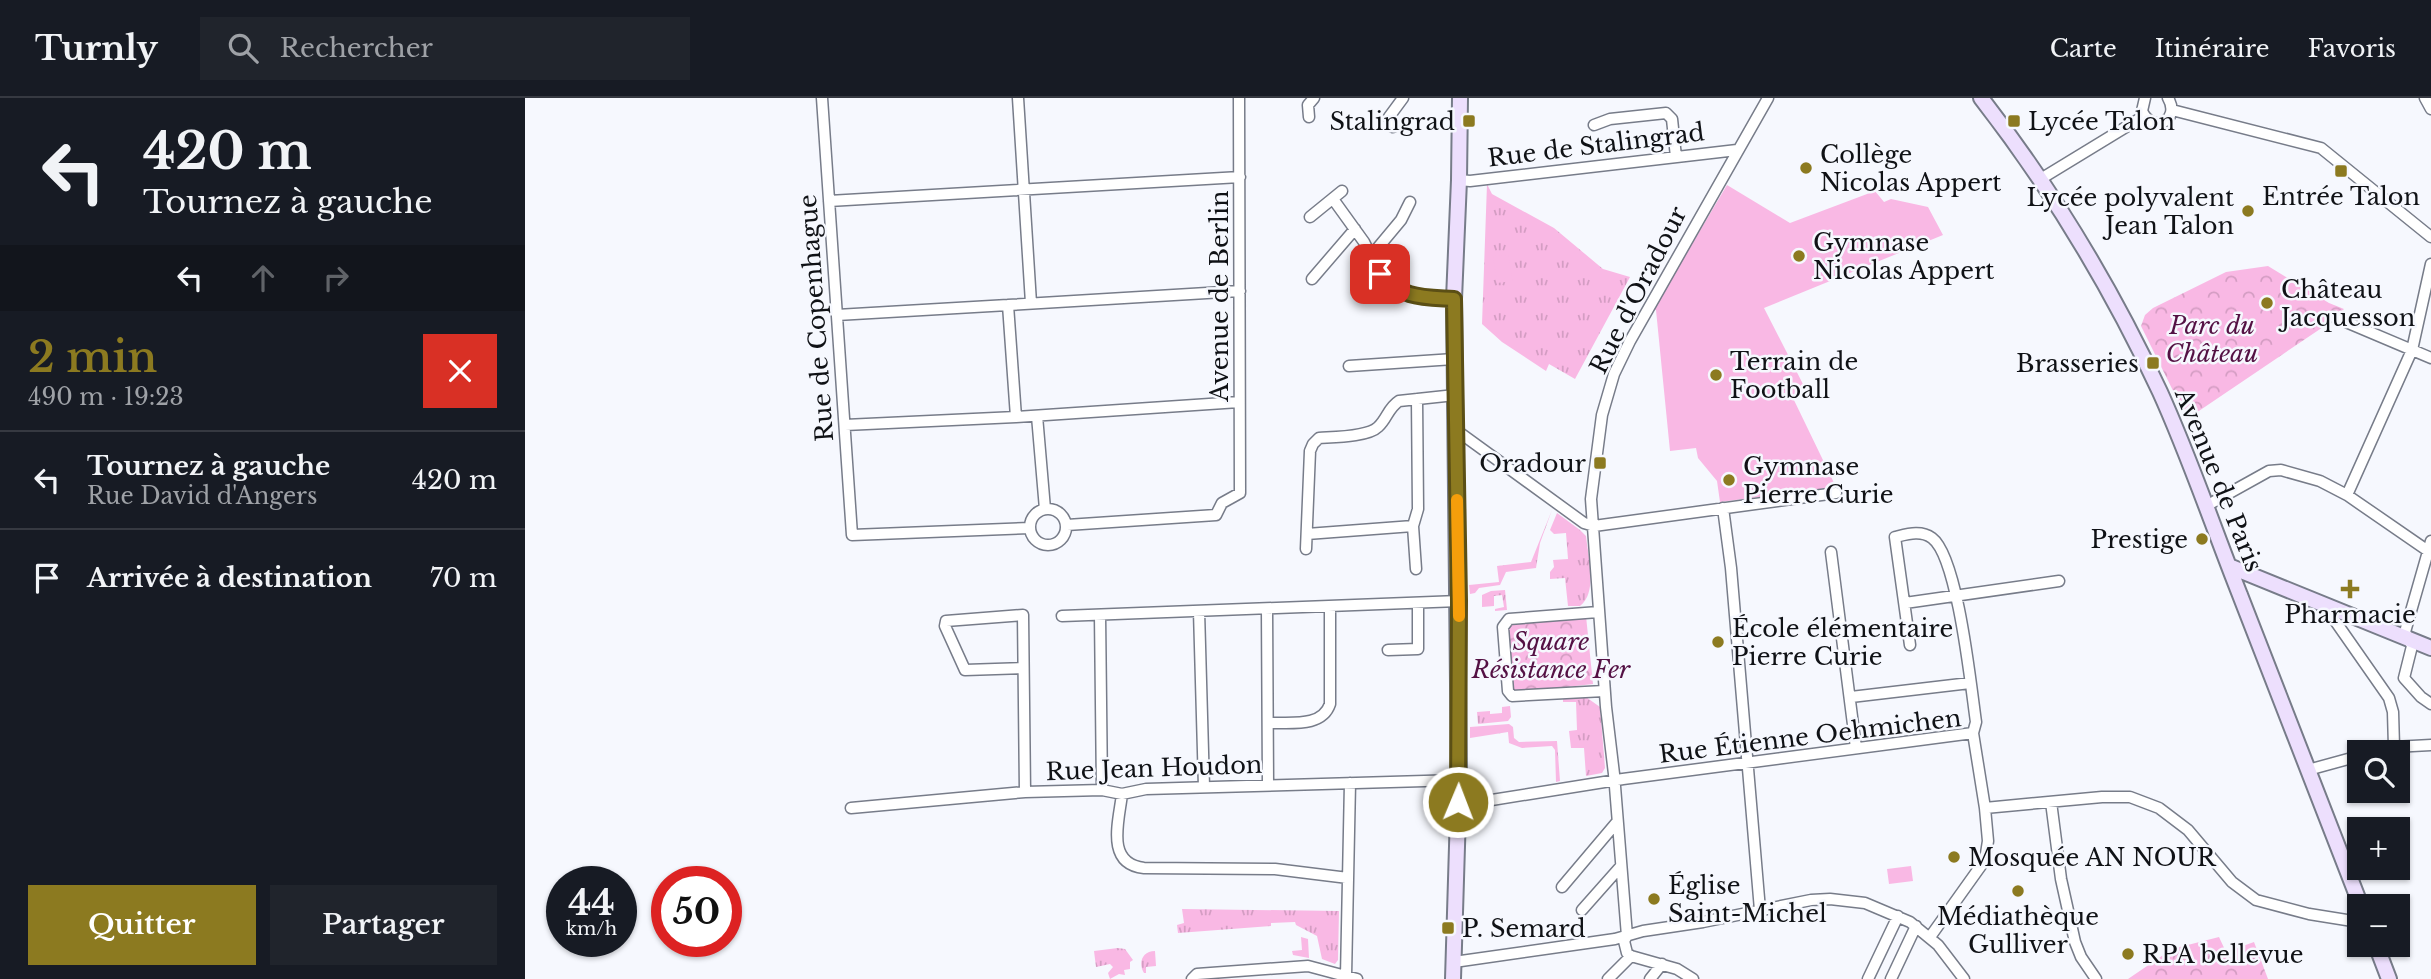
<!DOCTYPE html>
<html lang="fr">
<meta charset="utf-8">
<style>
body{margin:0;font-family:"Libre Baskerville",serif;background:#20242c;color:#f1f3f6;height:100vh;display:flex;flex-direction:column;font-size:26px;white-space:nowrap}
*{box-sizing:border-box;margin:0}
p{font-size:23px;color:#9ea1a6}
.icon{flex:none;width:38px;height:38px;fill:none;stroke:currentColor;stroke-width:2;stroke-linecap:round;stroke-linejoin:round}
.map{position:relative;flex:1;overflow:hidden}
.panel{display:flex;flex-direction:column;background:#171b24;width:525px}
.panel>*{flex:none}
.hud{background:#171b24;color:#f1f3f6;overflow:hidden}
.controls{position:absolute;left:1822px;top:642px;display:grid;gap:14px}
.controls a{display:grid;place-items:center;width:63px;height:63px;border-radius:0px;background:#171b24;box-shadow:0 2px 5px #0004;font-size:35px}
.speed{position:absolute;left:21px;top:768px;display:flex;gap:14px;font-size:35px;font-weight:700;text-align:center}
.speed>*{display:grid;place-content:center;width:91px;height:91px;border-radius:50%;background:#171b24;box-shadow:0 2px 5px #0004;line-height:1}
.speed small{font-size:18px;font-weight:400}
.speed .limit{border:10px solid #d22;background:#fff;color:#111}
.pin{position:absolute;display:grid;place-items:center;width:60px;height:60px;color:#fff;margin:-30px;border-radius:14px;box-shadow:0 4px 10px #0006}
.me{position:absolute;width:77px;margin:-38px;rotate:1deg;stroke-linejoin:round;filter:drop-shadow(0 0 5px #0008)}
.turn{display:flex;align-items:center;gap:24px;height:147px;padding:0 28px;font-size:32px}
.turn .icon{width:91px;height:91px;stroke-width:2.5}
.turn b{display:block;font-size:49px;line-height:60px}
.lanes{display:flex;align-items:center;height:66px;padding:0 28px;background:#0003;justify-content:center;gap:35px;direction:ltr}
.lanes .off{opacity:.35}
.round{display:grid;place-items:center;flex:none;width:74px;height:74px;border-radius:0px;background:#20242c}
.head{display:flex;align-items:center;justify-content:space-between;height:119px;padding:0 28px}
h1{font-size:42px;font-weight:600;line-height:52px;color:#8c7a20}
.button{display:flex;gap:14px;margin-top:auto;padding:14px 28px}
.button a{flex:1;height:80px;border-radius:0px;background:#8c7a20;color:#fff;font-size:28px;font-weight:600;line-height:80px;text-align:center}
.button a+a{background:#20242c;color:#f1f3f6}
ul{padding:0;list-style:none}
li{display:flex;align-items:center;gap:21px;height:98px;padding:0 28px;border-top:2px solid #363941}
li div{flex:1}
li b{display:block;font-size:26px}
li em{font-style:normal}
header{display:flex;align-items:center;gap:42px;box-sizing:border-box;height:98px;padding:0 35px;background:#171b24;border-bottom:2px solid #363941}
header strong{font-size:33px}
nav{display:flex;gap:38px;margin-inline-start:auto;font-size:24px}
.search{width:490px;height:63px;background:#20242c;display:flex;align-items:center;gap:18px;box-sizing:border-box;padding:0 24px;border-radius:0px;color:#9ea1a6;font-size:26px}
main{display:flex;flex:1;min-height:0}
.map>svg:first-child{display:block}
</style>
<header>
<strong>Turnly</strong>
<div class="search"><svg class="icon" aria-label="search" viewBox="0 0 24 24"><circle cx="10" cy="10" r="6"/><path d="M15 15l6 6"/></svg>Rechercher</div>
<nav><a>Carte</a><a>Itinéraire</a><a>Favoris</a></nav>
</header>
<main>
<section class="panel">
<div class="hud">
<div class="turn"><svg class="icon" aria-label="left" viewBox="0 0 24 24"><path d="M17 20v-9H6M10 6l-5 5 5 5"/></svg><div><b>420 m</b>Tournez à gauche</div></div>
<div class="lanes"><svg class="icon" aria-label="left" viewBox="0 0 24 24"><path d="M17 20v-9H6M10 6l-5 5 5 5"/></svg><svg class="icon off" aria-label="ahead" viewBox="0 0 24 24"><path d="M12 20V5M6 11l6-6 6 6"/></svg><svg class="icon off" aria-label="right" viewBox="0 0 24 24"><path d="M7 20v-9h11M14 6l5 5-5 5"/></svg></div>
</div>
<div class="head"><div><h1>2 min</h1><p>490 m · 19:23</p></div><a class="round" style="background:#d93025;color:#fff"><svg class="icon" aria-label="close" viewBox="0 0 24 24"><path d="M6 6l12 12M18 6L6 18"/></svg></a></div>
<ul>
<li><svg class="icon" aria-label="left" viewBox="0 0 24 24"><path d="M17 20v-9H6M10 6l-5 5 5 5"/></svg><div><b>Tournez à gauche</b><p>Rue David d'Angers</p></div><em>420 m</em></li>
<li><svg class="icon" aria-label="arrive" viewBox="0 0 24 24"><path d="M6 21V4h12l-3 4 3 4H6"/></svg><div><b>Arrivée à destination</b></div><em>70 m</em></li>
</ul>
<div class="button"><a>Quitter</a><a>Partager</a></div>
</section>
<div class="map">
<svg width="1906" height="881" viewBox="0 0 1906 881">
<defs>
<pattern id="grass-tufts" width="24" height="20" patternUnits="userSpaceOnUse" patternTransform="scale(1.75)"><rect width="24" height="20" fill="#f9b8e4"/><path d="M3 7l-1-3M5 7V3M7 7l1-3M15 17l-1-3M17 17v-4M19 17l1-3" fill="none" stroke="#d49dc3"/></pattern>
<pattern id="park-crowns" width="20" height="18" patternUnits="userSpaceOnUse" patternTransform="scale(1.75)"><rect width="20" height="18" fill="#f9b8e4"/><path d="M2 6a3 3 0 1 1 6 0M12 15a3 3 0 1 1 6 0" fill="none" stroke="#d49dc3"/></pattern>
</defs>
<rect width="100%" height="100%" fill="#f6f8fe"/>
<path fill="url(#grass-tufts)" d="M962,86L967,96L1029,130L1078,171L1105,179L1050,281L1024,266L1021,273L977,244L957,226Z
M1027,412L1015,445L1011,470L981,474L975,487L954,490L950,495L945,496L944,487L974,484L972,468L1006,464Z
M1032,415L1055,432L1061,438C1063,459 1073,494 1055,508H1043L1040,480L1025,481V474L1029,469L1028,462L1043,461L1041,435L1029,436L1025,432Z
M980,492L982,512L970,513V511L979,509L977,497L969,498V508L957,509V497L966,493Z
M1061,599L1075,609L1080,670L1077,675L1061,678L1059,650H1046L1044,633L1052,632L1051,604H1038V601Z
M985,608L986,619L983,623L953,626L952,614L965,613V616L977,615V609Z
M984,626L988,629L989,640L994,644L1032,643L1035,683L1031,684L1030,652L1027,648L997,650L984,645L983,634L945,640V629Z
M657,811L814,813L813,862L810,866L797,861L792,838L771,827L770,824L746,825V828L653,835L652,827L659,825Z
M776,839L783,841L784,860L768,857L767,853L777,852Z
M593,850L600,851L608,862L605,864V871L599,872L600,877L594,876L585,881L583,875L588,869L585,866L571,869L569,853Z
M630,853L631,868L621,869V875H619C613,865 617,853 630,853Z"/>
<path fill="url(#park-crowns)" d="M1743,168L1804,205L1819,211L1814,216L1810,215L1807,223L1662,321L1616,228L1620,217L1628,210L1701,174Z
M1061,518L1068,586L989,595L983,527Z
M1694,839L1701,854L1729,844L1743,881H1603L1647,851Z"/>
<path fill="#f9b8e4" d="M1202,87L1265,125L1350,93L1359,104L1366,101L1403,109L1418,137L1239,210L1281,292L1267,298L1311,389L1195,404L1192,383L1173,360L1171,350L1145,353L1131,212H1128Z
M983,157L988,183L972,185L968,158Z
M1386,768L1388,783L1364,786L1362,771Z"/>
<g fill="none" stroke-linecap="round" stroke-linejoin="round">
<g stroke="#777c89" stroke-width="13">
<path id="street" d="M297,0L327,437L505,430
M493,0L506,205
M1620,0L1617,13C1628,37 1656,22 1643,0
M1900,0L1906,11
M1647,12L1796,50L1906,139
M784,19L783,7L789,0
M1069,27L1085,21L1141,15L1147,21L1151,59
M868,29L864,19L878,0
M934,82L945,83L1212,52
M1514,82L1619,18
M808,101L839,144L855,176L867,188L890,199L929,201
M304,103L715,79
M785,119L817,93
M846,158L876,122L885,104
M787,181L830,131
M312,217L483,207
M1809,219L1906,260
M824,268L929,261
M714,304L491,319L483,207L715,193
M512,318L520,411
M320,327L491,319
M931,332L1059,425L1069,428L1311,395
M1822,397L1887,252L1906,166
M1681,408L1744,373L1756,372L1795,383L1822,397L1906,455
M1198,410L1206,470L1235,812
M505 429a18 18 0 1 1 36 0a18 18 0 1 1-36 0Z
M542,427L691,417L697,405L715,395L714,0
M782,436L888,428
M1906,443L1880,534L1887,548L1879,580L1896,599L1906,606
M781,451L785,353L788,346L794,340C808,339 843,339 853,329C862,321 863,310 874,303L930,297
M1306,454L1331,650
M891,471L888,428L893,411L892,301
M1380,505L1534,483
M1799,507L1864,600L1868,614L1869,649
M742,511L743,687
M674,513L679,689
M1073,514L984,521L978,529L983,593L987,598L1079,593
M575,517L577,692
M537,518L934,503
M1385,547L1370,439C1383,436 1396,432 1407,440C1433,459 1446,590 1451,624L1448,635L1460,710L1577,699H1605L1634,710L1663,732L1707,784L1731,802L1784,816L1834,824
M863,552L893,551V505
M498,570L440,572L420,528L421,523L498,517L500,694
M1326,599L1445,585
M743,625C765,624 797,630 805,606V508
M1849,654L1869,649L1906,647
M1783,672L1834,658
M597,696C594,723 580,766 619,770L750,771L823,780
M933,704L948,705L1098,681L1448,635
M1526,704L1536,781L1550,844L1556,859L1571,881
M326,710L500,694L577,692L597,696L621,691L934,682
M1037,789L1092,724
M1057,812L1096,768
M1405,839L1460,762L1463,743L1460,710
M1106,858L1102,855L1099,843L1102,838L1089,676L1081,609L1066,401L1077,317L1089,276L1105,243L1243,0
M1106,858L1152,871L1168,881
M929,864L1090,841L1118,833L1178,824L1286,802L1305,801L1340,805L1385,824L1413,847L1439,881
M821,878L825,685
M667,881L672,876L783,868L832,881
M1083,881L1106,858
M1125,881L1137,866
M1343,881L1373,818
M1366,881L1391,828"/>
</g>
<g stroke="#777c89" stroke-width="18">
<path id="secondary" d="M1456,0C1526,90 1587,191 1635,294C1665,360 1688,429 1715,497C1755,601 1795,705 1836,808
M1704,468L1906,550
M1851,847L1864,881
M928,881L934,682L929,201L934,82L935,0"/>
</g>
<use href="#street" stroke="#fff" stroke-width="10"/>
<use href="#secondary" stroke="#eddffd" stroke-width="14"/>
</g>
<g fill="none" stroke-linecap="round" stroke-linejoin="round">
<g stroke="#5b4f15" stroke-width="18">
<path id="route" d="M855,176C878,201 897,199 929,201L934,503L933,704"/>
</g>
<use href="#route" stroke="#8c7a20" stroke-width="12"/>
<path stroke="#f59e0b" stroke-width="12" d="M932,402L934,518"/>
</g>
<g fill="#8c7a20" stroke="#f6f8fe" stroke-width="2.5">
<rect x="937" y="16" width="14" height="14" rx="3.5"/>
<rect x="1482" y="16" width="14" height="14" rx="3.5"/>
<circle cx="1281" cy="70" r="7"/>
<rect x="1809" y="66" width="14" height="14" rx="3.5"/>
<circle cx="1723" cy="113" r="7"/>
<circle cx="1274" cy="158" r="7"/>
<circle cx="1742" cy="205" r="7"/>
<rect x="1621" y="258" width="14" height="14" rx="3.5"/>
<circle cx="1191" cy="277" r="7"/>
<rect x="1068" y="358" width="14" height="14" rx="3.5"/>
<circle cx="1204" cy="382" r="7"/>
<circle cx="1677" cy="441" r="7"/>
<path d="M1821.5 480.5h7v7h7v7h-7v7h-7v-7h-7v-7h7z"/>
<circle cx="1193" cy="544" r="7"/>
<circle cx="1429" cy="759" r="7"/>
<circle cx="1493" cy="793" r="7"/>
<circle cx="1129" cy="801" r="7"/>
<rect x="916" y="823" width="14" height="14" rx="3.5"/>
<circle cx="1603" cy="856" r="7"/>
</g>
<g text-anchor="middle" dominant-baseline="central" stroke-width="5" stroke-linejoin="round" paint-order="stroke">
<g font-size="24" fill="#101216" stroke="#f6f8fe" text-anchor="start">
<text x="930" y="23" text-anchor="end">Stalingrad</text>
<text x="1503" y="23">Lycée Talon</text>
<text x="1295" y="56">Collège<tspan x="1295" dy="28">Nicolas Appert</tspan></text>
<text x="1816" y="98" text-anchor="middle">Entrée Talon</text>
<text x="1709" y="99" text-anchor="end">Lycée polyvalent<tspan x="1709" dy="28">Jean Talon</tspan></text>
<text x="1288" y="144">Gymnase<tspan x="1288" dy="28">Nicolas Appert</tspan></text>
<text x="1756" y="191">Château<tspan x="1756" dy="28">Jacquesson</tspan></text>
<text x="1205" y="263">Terrain de<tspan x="1205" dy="28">Football</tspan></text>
<text x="1614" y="265" text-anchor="end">Brasseries</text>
<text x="1061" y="365" text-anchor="end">Oradour</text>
<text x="1218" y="368">Gymnase<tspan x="1218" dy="28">Pierre Curie</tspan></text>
<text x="1663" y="441" text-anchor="end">Prestige</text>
<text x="1825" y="516" text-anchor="middle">Pharmacie</text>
<text x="1207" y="530">École élémentaire<tspan x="1207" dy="28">Pierre Curie</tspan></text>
<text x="1443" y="759">Mosquée AN NOUR</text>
<text x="1143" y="787">Église<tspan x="1143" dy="28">Saint-Michel</tspan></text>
<text x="1493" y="818" text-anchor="middle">Médiathèque<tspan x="1493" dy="28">Gulliver</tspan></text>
<text x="937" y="830">P. Semard</text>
<text x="1617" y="856">RPA bellevue</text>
</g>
<g font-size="24" fill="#101216" stroke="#f6f8fe">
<text transform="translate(1071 47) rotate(-7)">Rue de Stalingrad</text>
<text transform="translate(1113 192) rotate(-63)">Rue d'Oradour</text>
<text transform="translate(694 198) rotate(-90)">Avenue de Berlin</text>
<text transform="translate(291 220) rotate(-94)">Rue de Copenhague</text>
<text transform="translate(1694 382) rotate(68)">Avenue de Paris</text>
<text transform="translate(1285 638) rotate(-7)">Rue Étienne Oehmichen</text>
<text transform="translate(629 670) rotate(-2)">Rue Jean Houdon</text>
</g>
<g font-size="24" font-style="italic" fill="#541144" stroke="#f6f8fe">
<text x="1687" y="227">Parc du<tspan x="1687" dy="28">Château</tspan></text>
<text x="1026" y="543">Square<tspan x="1026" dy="28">Résistance Fer</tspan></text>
</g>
</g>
</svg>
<div class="controls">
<a><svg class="icon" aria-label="search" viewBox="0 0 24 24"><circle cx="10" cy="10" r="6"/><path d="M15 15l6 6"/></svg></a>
<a>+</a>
<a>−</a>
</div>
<div class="speed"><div>44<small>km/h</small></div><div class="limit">50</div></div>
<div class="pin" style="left:855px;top:176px;background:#d93025"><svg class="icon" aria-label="arrive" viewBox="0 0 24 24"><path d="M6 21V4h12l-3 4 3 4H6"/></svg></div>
<svg class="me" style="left:933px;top:704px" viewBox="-20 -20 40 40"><circle r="17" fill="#8c7a20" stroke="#fff" stroke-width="3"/><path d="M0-11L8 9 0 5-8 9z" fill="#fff"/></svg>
</div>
</main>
